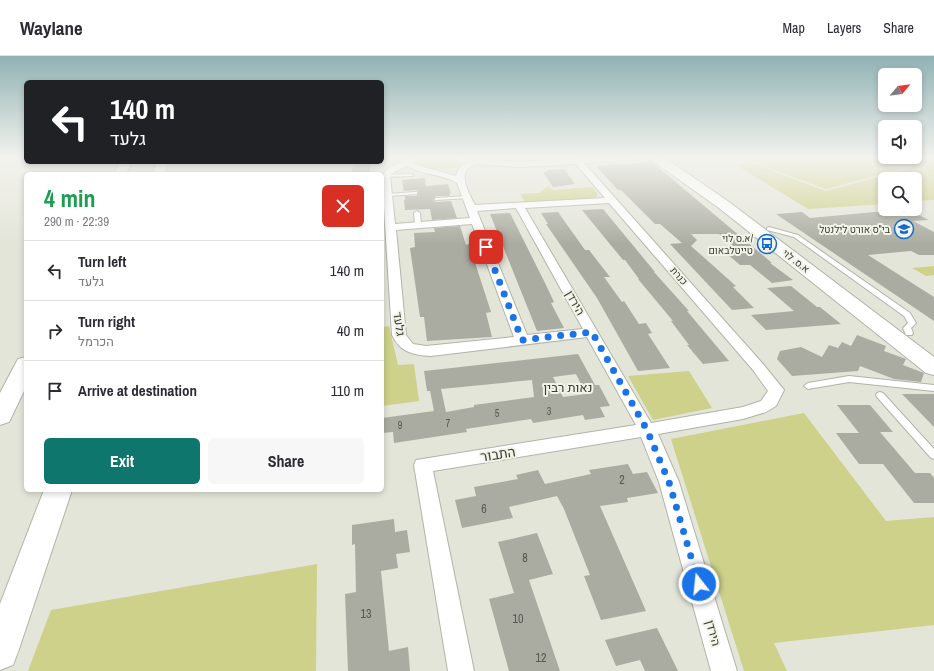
<!DOCTYPE html>
<meta charset="utf-8">
<style>
body{margin:0;font-family:"Archivo Narrow",Heebo,sans-serif;background:#f7f7f7;color:#2b2b33;height:100vh;display:flex;flex-direction:column;font-size:15px;white-space:nowrap}
*{box-sizing:border-box;margin:0}
p{font-size:13px;color:#7c7c81}
.icon{flex:none;width:22px;height:22px;fill:none;stroke:currentColor;stroke-width:2;stroke-linecap:round;stroke-linejoin:round}
.map{position:relative;flex:1;overflow:hidden}
.side{position:absolute;left:24px;top:116px;width:360px;height:320px;display:flex;flex-direction:column;background:#fff;border-radius:6px;box-shadow:0 2px 6px #0003}
.side>*{flex:none}
.hud{position:absolute;left:24px;top:24px;width:360px;height:84px;border-radius:6px;box-shadow:0 2px 6px #0003;background:#202124;color:#fff;overflow:hidden}
.needle{width:26px;rotate:61deg}
.buttons{position:absolute;left:878px;top:12px;display:grid;gap:8px}
.buttons a{display:grid;place-items:center;width:44px;height:44px;border-radius:6px;background:#fff;box-shadow:0 2px 6px #0003;font-size:20px}
.pin{position:absolute;display:grid;place-items:center;width:34px;height:34px;color:#fff;margin:-17px;border-radius:8px;box-shadow:0 2px 6px #0006}
.me{position:absolute;width:44px;margin:-22px;rotate:344deg;stroke-linejoin:round;filter:drop-shadow(0 0 3px #0008)}
.turn{display:flex;align-items:center;gap:14px;height:84px;padding:0 20px;font-size:18px}
.turn .icon{width:52px;height:52px;stroke-width:2.5}
.turn b{display:block;font-size:28px;line-height:34px}
.round{display:grid;place-items:center;flex:none;width:42px;height:42px;border-radius:6px;background:#f7f7f7}
.summary{display:flex;align-items:center;justify-content:space-between;height:68px;padding:0 20px}
h1{font-size:24px;font-weight:700;line-height:30px;color:#1e9e55}
.cta{display:flex;gap:8px;margin-top:auto;padding:8px 20px}
.cta a{flex:1;height:46px;border-radius:6px;background:#0f766e;color:#fff;font-size:16px;font-weight:700;line-height:46px;text-align:center}
.cta a+a{background:#f7f7f7;color:#2b2b33}
ul{padding:0;list-style:none}
li{display:flex;align-items:center;gap:12px;height:60px;padding:0 20px;border-top:1px solid #e1e1e2}
li div{flex:1}
li b{display:block;font-size:15px}
li em{font-style:normal}
header{display:flex;align-items:center;gap:24px;box-sizing:border-box;height:56px;padding:0 20px;background:#fff;border-bottom:1px solid #e1e1e2}
header strong{font-size:19px}
nav{display:flex;gap:22px;margin-inline-start:auto;font-size:14px}
.map>svg:first-child{display:block}
</style>
<header>
<strong>Waylane</strong>
<nav><a>Map</a><a>Layers</a><a>Share</a></nav>
</header>
<div class="map">
<svg width="934" height="615" viewBox="0 0 934 615">
<rect width="100%" height="100%" fill="#e4e5d9"/>
<path fill="#cdd189" d="M428,101H439L461,108L460,111L439,114L416,108V106Z
M764,101H869L905,112L826,133L749,105Z
M934,101V144L915,145V123H885V148L808,153L736,109L748,106L826,135L907,113L875,102Z
M548,130L553,134L592,131L598,138L596,141L588,143L525,146L520,138L539,137Z
M934,210V219L926,220L912,212Z
M389,270L398,309L414,308L419,345L382,350V271Z
M689,315L712,352L653,364L628,320Z
M804,357L886,465L934,461V569L774,587L787,615H744L671,383Z
M317,508L316,615H28L51,554Z"/>
<path fill="#abaca1" fill-rule="evenodd" d="M353,106H370V118H352Z
M652,106L772,207H770L793,224L772,227L750,209H740L726,197L739,196L719,178H691L697,184L691,190L736,230L733,231L754,252L732,254L670,188L682,187L660,168H655L621,134H618L596,110Z
M564,113L575,128L553,131L543,116H548L547,114Z
M425,122L426,130L448,128L451,138H449L450,140H436L433,144L436,146L451,145L457,162L432,164L430,153L405,154L404,144H405V140H417L418,136L417,134L404,135L402,124Z
M603,153L655,216H654L689,255H687L729,305L703,308L687,289H689L671,265H673L638,223H639L625,204H623L582,154Z
M907,153L929,164L913,165L934,176V199H919L911,195L868,199L934,241V265L776,158L802,156L810,162Z
M558,156L585,194H589L610,221H604L622,246L624,245L639,268L646,267L652,277L648,278L670,312L638,315L597,242L546,168H548L541,157Z
M510,157L546,229L554,246L551,247L564,272L537,275L490,158Z
M460,170L466,189L469,188L491,256L486,257L492,281L427,285L424,261H420L410,192L415,191L414,177L435,176L434,172Z
M791,230L817,251H820L841,268L766,274L751,259L794,255L767,232Z
M857,279L886,290L884,295L906,303L903,309L924,317L921,326L894,323L860,310L858,315L792,320L777,303L780,295L801,291L822,301L829,289L838,292L842,286L851,290Z
M578,298L595,329H599L610,350L600,351L605,361L585,364L583,359L533,367L531,363L466,373L467,376L394,387L393,376L382,377V362L434,355L430,335H427L424,315ZM576,318L586,338L563,341L553,321ZM532,324L534,341L474,349V351L446,356L441,333Z
M902,338H934V371Z
M837,349H870L893,376H880L915,417H930L934,422V447H914L883,408H859L836,377H859Z
M628,408L633,418L647,416L658,437L627,442L628,446L600,450L646,555L601,564L584,520L590,519L564,453L557,440L509,451L513,462L462,472L455,444L476,440L474,431L518,423L516,419L538,414L545,428L591,418L589,414Z
M394,463L395,476L407,474L410,496L396,498L398,512L381,515L389,595L408,591L410,615H348L345,538L356,536L355,488L352,489V469Z
M537,477L553,518L529,524L560,615H509L489,543L514,537L498,486Z
M657,572L678,615H645L640,604L616,610L605,584Z"/>
<g fill="none" stroke-linecap="round" stroke-linejoin="round">
<g stroke="#b2b3a8" stroke-width="2">
<path id="service" d="M387,101H395L410,107L408,108Z
M561,101H565L566,103L563,104Z
M411,118L413,119V120L386,121L384,120L386,119Z
M415,136H417V138L388,140L386,139L388,138Z
M467,140L469,141V142L436,144L434,143L436,142Z
M417,155L420,157L421,169L418,171L415,169L414,157Z
M769,171L798,179L910,257L916,267L911,272L913,277L912,279H906L903,272L908,267L904,260L794,181L767,174V172Z
M849,320L934,329V335L849,326L808,333L804,330L808,327Z
M880,336L883,337L934,393V403L931,402L877,341L876,339L877,337Z"/>
</g>
<g stroke="#b2b3a8" stroke-width="2">
<path id="minor" d="M413,101H425L414,107L417,109L456,120L459,112L466,107L442,101L519,106L572,103L571,101H647L643,103L584,107L763,308L784,334L776,350L766,356L743,363L658,378L679,426L737,615H711L659,426L641,381L433,415L474,615H448L414,409L416,404L636,369L587,281L431,300C413,299 400,296 392,279L382,120L388,112ZM476,108L519,111L576,108L605,142L475,149C471,141 461,124 466,115C467,112 473,110 476,108ZM407,110C423,119 442,118 457,127L470,162L395,168L390,120L394,116ZM609,147L753,314L768,335L761,345L743,351L651,367L525,152ZM516,152L583,273L527,279L477,155ZM472,168L514,281L426,290L413,288L406,279L396,174Z"/>
</g>
<g stroke="#b2b3a8" stroke-width="2">
<path id="secondary" d="M651,101H662L671,106L729,146L934,301V319L926,317L719,152L650,103Z"/>
</g>
<g stroke="#b2b3a8" stroke-width="2">
<path id="motorway" d="M120,106H132L126,118H114Z
M157,106H169L165,118H153Z
M26,301V331L9,366L0,369V337L18,303Z
M44,434H72L18,596L13,609L0,614V548Z"/>
</g>
<use href="#service" fill="#fff" fill-rule="evenodd"/>
<use href="#minor" fill="#fff" fill-rule="evenodd"/>
<use href="#secondary" fill="#fff" fill-rule="evenodd"/>
<use href="#motorway" fill="#fff" fill-rule="evenodd"/>
</g>
<linearGradient id="sky" x2="0" y2="1"><stop stop-color="#90b2b4"/><stop offset="0.54" stop-color="#f3f3ee"/><stop offset="1" stop-color="#f3f3ee" stop-opacity="0"/></linearGradient>
<rect width="934" height="188" fill="url(#sky)"/>
<g fill="none" stroke-linecap="round" stroke-linejoin="round">
<path stroke="#1a73e8" stroke-width="7" stroke-dasharray="0 12.6" d="M486,191L522,284L592,276L647,374L669,426L699,528"/>
</g>
<defs>
<g id="school-ring" transform="scale(1)"><circle r="9.5" fill="#f2f3e7" stroke="#126ad3" stroke-width="1.5"/><path d="M0-5L7-2L0 1L-7-2ZM-4 1L0 2.5L4 1V4Q0 6-4 4Z" fill="#126ad3"/></g>
<g id="bus-ring" transform="scale(1)"><circle r="9.5" fill="#f2f3e7" stroke="#126ad3" stroke-width="1.5"/><path d="M-5-6H5V4H4V6H2V4H-2V6H-4V4H-5ZM-3.5-4V0h7V-4ZM-3.5 1.2v1.5H-2V1.2ZM2 1.2v1.5H3.5V1.2Z" fill="#126ad3"/></g>
</defs>
<g fill-rule="evenodd">
<use href="#school-ring" x="904" y="173"/>
<use href="#bus-ring" x="767" y="188"/>
</g>
<g text-anchor="middle" dominant-baseline="central" stroke-width="4" stroke-linejoin="round" paint-order="stroke">
<g font-size="10" fill="#3b3b37" stroke="#f2f3e7" text-anchor="end">
<text x="890" y="173">בי"ס אורט לילנטל</text>
<text x="753" y="182">א.ס לוי/<tspan x="753" dy="12">טייטלבאום</tspan></text>
</g>
<g font-size="10" fill="#3b3b37" stroke="#f2f3e7">
<text transform="translate(796 205) rotate(38)">א.ס. לוי</text>
<text transform="translate(679 220) rotate(48)">כנרת</text>
</g>
<g font-size="10" fill="#575752">
<text x="549" y="355">3</text>
<text x="497" y="357">5</text>
<text x="448" y="367">7</text>
<text x="400" y="369">9</text>
</g>
<g font-size="12" fill="#3b3b37" stroke="#f2f3e7">
<text transform="translate(575 247) rotate(60)">הירדן</text>
<text transform="translate(399 268) rotate(81)">גלעד</text>
<text transform="translate(713 577) rotate(74)">הירדן</text>
</g>
<g font-size="12" fill="#575752">
<text x="622" y="424">2</text>
<text x="484" y="453">6</text>
<text x="525" y="502">8</text>
<text x="366" y="558">13</text>
<text x="518" y="563">10</text>
<text x="541" y="602">12</text>
</g>
<g font-size="13" fill="#3b3b37" stroke="#f2f3e7">
<text x="568" y="331">נאות רבין</text>
</g>
<g font-size="14" fill="#3b3b37" stroke="#f2f3e7">
<text transform="translate(498 398) rotate(-9)">התבור</text>
</g>
</g>
</svg>
<div class="buttons">
<a><svg class="needle" viewBox="-14 -14 28 28"><path d="M0-13l5 13h-10z" fill="#e53935"/><path d="M0 13l5-13h-10z" fill="#7c7c81"/></svg></a>
<a><svg class="icon" aria-label="sound" viewBox="0 0 24 24"><path d="M4 9h4l5-4v14l-5-4H4zM17 9q2 3 0 6"/></svg></a>
<a><svg class="icon" aria-label="search" viewBox="0 0 24 24"><circle cx="10" cy="10" r="6"/><path d="M15 15l6 6"/></svg></a>
</div>
<div class="pin" style="left:486px;top:191px;background:#d93025"><svg class="icon" aria-label="arrive" viewBox="0 0 24 24"><path d="M6 21V4h12l-3 4 3 4H6"/></svg></div>
<svg class="me" style="left:699px;top:528px" viewBox="-20 -20 40 40"><circle r="17" fill="#1a73e8" stroke="#fff" stroke-width="3"/><path d="M0-11L8 9 0 5-8 9z" fill="#fff"/></svg>
<div class="hud">
<div class="turn"><svg class="icon" aria-label="left" viewBox="0 0 24 24"><path d="M17 20v-9H6M10 6l-5 5 5 5"/></svg><div><b>140 m</b>גלעד</div></div>
</div>
<section class="side">
<div class="summary"><div><h1>4 min</h1><p>290 m · 22:39</p></div><a class="round" style="background:#d93025;color:#fff"><svg class="icon" aria-label="close" viewBox="0 0 24 24"><path d="M6 6l12 12M18 6L6 18"/></svg></a></div>
<ul>
<li><svg class="icon" aria-label="left" viewBox="0 0 24 24"><path d="M17 20v-9H6M10 6l-5 5 5 5"/></svg><div><b>Turn left</b><p>גלעד</p></div><em>140 m</em></li>
<li><svg class="icon" aria-label="right" viewBox="0 0 24 24"><path d="M7 20v-9h11M14 6l5 5-5 5"/></svg><div><b>Turn right</b><p>הכרמל</p></div><em>40 m</em></li>
<li><svg class="icon" aria-label="arrive" viewBox="0 0 24 24"><path d="M6 21V4h12l-3 4 3 4H6"/></svg><div><b>Arrive at destination</b></div><em>110 m</em></li>
</ul>
<div class="cta"><a>Exit</a><a>Share</a></div>
</section>
</div>
